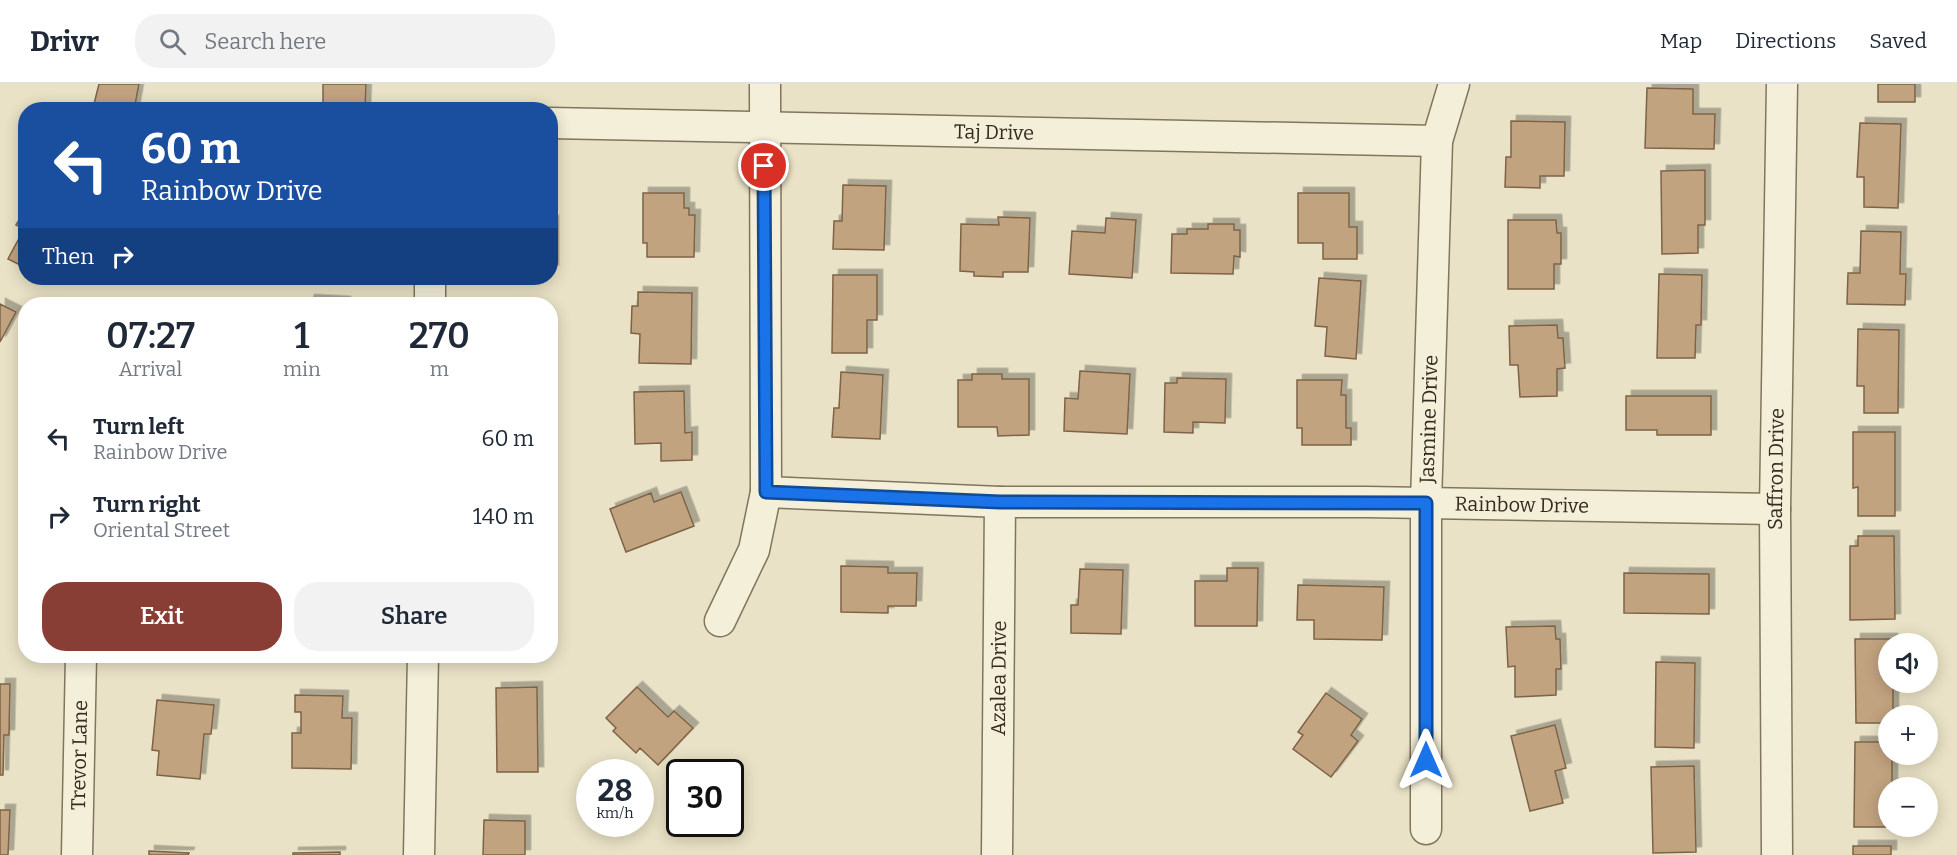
<!DOCTYPE html>
<meta charset="utf-8">
<style>
body{margin:0;font-family:Bitter,serif;background:#f2f2f3;color:#1f2937;height:100vh;display:flex;flex-direction:column;font-size:22px;white-space:nowrap}
*{box-sizing:border-box;margin:0}
p{font-size:20px;color:#747a83}
.icon{flex:none;width:33px;height:33px;fill:none;stroke:currentColor;stroke-width:2;stroke-linecap:round;stroke-linejoin:round}
.map{position:relative;flex:1;overflow:hidden}
.panel{position:absolute;left:18px;top:213px;width:540px;height:366px;display:flex;flex-direction:column;background:#fff;border-radius:24px;box-shadow:0 3px 15px #0003}
.panel>*{flex:none}
.guide{position:absolute;left:18px;top:18px;width:540px;height:183px;border-radius:24px;box-shadow:0 3px 15px #0003;background:#1a4fa0;color:#fff;overflow:hidden}
.fabs{position:absolute;left:1878px;top:549px;display:grid;gap:12px}
.fabs a{display:grid;place-items:center;width:60px;height:60px;border-radius:50%;background:#fff;box-shadow:0 3px 15px #0003;font-size:30px}
.speed{position:absolute;left:576px;top:675px;display:flex;gap:12px;font-size:30px;font-weight:700;text-align:center}
.speed>*{display:grid;place-content:center;width:78px;height:78px;border-radius:50%;background:#fff;box-shadow:0 3px 15px #0003;line-height:1}
.speed small{font-size:15px;font-weight:400}
.speed .limit{border:3px solid #111;border-radius:9px;background:#fff;color:#111}
.pin{position:absolute;display:grid;place-items:center;width:51px;height:51px;color:#fff;margin:-26px;border:3px solid #fff;border-radius:50%;box-shadow:0 2px 6px #0007}
.me{position:absolute;width:66px;margin:-33px;rotate:0deg;stroke-linejoin:round;filter:drop-shadow(0 0 4px #0008)}
.turn{display:flex;align-items:center;gap:21px;height:126px;padding:0 24px;font-size:27px}
.turn .icon{width:78px;height:78px;stroke-width:2.5}
.turn b{display:block;font-size:42px;line-height:51px}
.then{display:flex;align-items:center;height:57px;padding:0 24px;background:#0003;gap:12px;font-size:22px}
.eta{display:flex;justify-content:space-evenly;align-items:center;height:102px;text-align:center}
.eta b{font-size:36px;font-weight:600;line-height:42px}
.button{display:flex;gap:12px;margin-top:auto;padding:12px 24px}
.button a{flex:1;height:69px;border-radius:24px;background:#893e35;color:#fff;font-size:24px;font-weight:600;line-height:69px;text-align:center}
.button a+a{background:#f2f2f3;color:#1f2937}
ul{padding:0;list-style:none}
li{display:flex;align-items:center;gap:18px;height:78px;padding:0 24px}
li div{flex:1}
li b{display:block;font-size:22px}
li em{font-style:normal}
header{display:flex;align-items:center;gap:36px;box-sizing:border-box;height:84px;padding:0 30px;background:#fff;border-bottom:2px solid #e0e1e3}
header strong{font-size:28px}
nav{display:flex;gap:33px;margin-inline-start:auto;font-size:21px}
.search{width:420px;height:54px;background:#f2f2f3;display:flex;align-items:center;gap:15px;box-sizing:border-box;padding:0 21px;border-radius:24px;color:#747a83;font-size:22px}
.map>svg:first-child{display:block}
</style>
<header>
<strong>Drivr</strong>
<div class="search"><svg class="icon" aria-label="search" viewBox="0 0 24 24"><circle cx="10" cy="10" r="6"/><path d="M15 15l6 6"/></svg>Search here</div>
<nav><a>Map</a><a>Directions</a><a>Saved</a></nav>
</header>
<div class="map">
<svg width="1957" height="771" viewBox="0 0 1957 771">
<defs>
<filter id="shadow"><feDropShadow dx="5.5" dy="-5.5" stdDeviation="0" flood-color="#0004"/></filter>
</defs>
<rect width="100%" height="100%" fill="#e9e2c6"/>
<path fill="#c2a380" stroke="#7e6346" stroke-width="1.5" filter="url(#shadow)" d="M99,0H139L134,26H118L94,20Z
M323,0H366L365,26H323Z
M1878,0H1915V18H1878Z
M1647,4L1693,5V30H1715L1714,65L1645,64Z
M1511,37L1565,38L1564,92H1540V104L1505,103L1506,73H1511Z
M1860,39L1901,40L1898,124L1864,123V93H1857Z
M1705,86V141H1698V169L1662,170L1661,87Z
M843,101L886,102L884,166L833,165L834,137H842Z
M643,109H684V124H689V131H695L694,173H647V159H643Z
M1298,109H1349V143H1357V175H1323V159H1298Z
M26,124V184L8,175L24,145L16,141Z
M998,133L1030,134L1028,188H1003V193L974,192V188L960,187L961,140L999,141Z
M1106,134L1136,136L1132,194L1069,190L1072,147L1105,149Z
M1508,136H1556L1557,149H1561V180H1554V205H1508Z
M550,137H553V186H550Z
M1208,140H1234V146H1240V173L1234,172L1233,190L1171,189L1172,150H1187V145H1208Z
M1861,147L1901,148L1900,190H1906L1905,221L1847,220L1848,189H1860Z
M1659,190L1702,191L1701,241H1696L1695,274H1657Z
M833,191H877V236H867V269H832Z
M1319,194L1361,197L1356,275L1325,272L1327,243L1315,242Z
M638,208L692,209L691,280L639,279L640,250L631,249L632,222H638Z
M309,216L345,218V220H308Z
M0,220L16,228L0,258Z
M1557,241L1558,254H1563L1565,284L1557,285V312L1520,313L1518,281H1510L1509,242Z
M1858,245L1899,246L1898,329H1864V302H1857Z
M1080,287L1130,290L1127,350L1064,347L1065,314L1078,315Z
M841,288L883,291L880,355L832,353L834,324H839Z
M972,290H1002V295H1029V351L998,352L997,343H958V296H972Z
M1177,294L1226,295L1225,339L1193,338V349L1164,348L1165,299H1177Z
M1297,296H1342L1341,311H1346V344H1351V361H1302V344H1297Z
M684,307L685,349L692,348V376L661,377V359L635,360L634,308Z
M1626,312H1711V351H1657V346H1626Z
M1853,348H1895V432H1858V403L1853,404Z
M681,408L694,442L626,468L610,425L651,409L654,418Z
M1858,452H1894L1895,535L1850,536V462H1858Z
M841,482L888,483V489H917L916,522H888V529L841,528Z
M1227,484H1258L1257,542H1195V497H1227Z
M1080,485L1123,486L1121,550L1071,549V521H1078Z
M1624,489L1709,490V530L1624,529Z
M1298,501L1384,503L1382,556L1314,555V536H1297Z
M1555,542L1556,555H1560L1561,585H1556V611L1515,613V582L1508,583L1506,543Z
M1855,555H1892V560H1888V598H1893V632H1888V639H1856Z
M1656,578L1695,579L1694,664L1655,663Z
M0,600H10L9,651H4L3,691H0Z
M537,603L538,688H497L496,604Z
M637,603L668,633L674,627L693,644L658,681L640,664L636,669L613,647L616,644L606,634Z
M1326,609L1362,635L1351,651L1358,657L1331,693L1293,665L1303,651L1298,648Z
M295,611L343,612L342,634H352L351,685L292,684V649H301V628H295Z
M157,616L214,621L211,650H204L200,695L157,691L159,667L152,666Z
M1555,641L1566,684L1555,687L1563,719L1530,727L1511,652Z
M1855,658H1888V670H1892V704H1888V742L1891,743H1854Z
M1694,682L1696,768L1653,769L1651,683Z
M0,726H10L8,771H0Z
M484,736L525,737V771H483Z
M1853,762H1891V771H1853Z
M149,767L189,769L188,771H149Z
M340,768V771H293V769Z"/>
<g fill="none" stroke-linecap="round" stroke-linejoin="round">
<g stroke="#82755e" stroke-width="33">
<g id="minor">
<path id="s1" d="M550,39L1437,57"/>
<path d="M430,220V194"/>
<path id="s2" d="M766,408L1000,418H1367L1775,425"/>
<path d="M720,537L754,466L766,408L765,0"/>
<path id="s3" d="M1426,745V419L1437,57L1454,0"/>
<path id="s4" d="M77,771L81,572"/>
<path d="M419,771L423,572"/>
<path id="s5" d="M997,771L1000,418"/>
<path id="s6" d="M1777,771L1775,425L1782,0"/>
</g>
</g>
<use href="#minor" stroke="#f4efd8" stroke-width="30"/>
</g>
<g fill="none" stroke-linecap="round" stroke-linejoin="round">
<g stroke="#114b97" stroke-width="15">
<path id="route" d="M764,82L766,408L1000,418L1426,419V676"/>
</g>
<use href="#route" stroke="#1a73e8" stroke-width="10"/>
</g>
<g text-anchor="middle" dominant-baseline="central" stroke-width="6" stroke-linejoin="round" paint-order="stroke">
<g font-size="20" fill="#342c20" stroke="#f1ecd4">
<text stroke="none"><textPath href="#s1" startOffset="444">Taj Drive</textPath></text>
<text stroke="none"><textPath href="#s3" startOffset="410">Jasmine Drive</textPath></text>
<text stroke="none"><textPath href="#s6" startOffset="386">Saffron Drive</textPath></text>
<text stroke="none"><textPath href="#s2" startOffset="756">Rainbow Drive</textPath></text>
<text stroke="none"><textPath href="#s5" startOffset="177">Azalea Drive</textPath></text>
<text stroke="none"><textPath href="#s4" startOffset="100">Trevor Lane</textPath></text>
</g>
</g>
</svg>
<div class="fabs">
<a><svg class="icon" aria-label="sound" viewBox="0 0 24 24"><path d="M4 9h4l5-4v14l-5-4H4zM17 9q2 3 0 6"/></svg></a>
<a>+</a>
<a>−</a>
</div>
<div class="speed"><div>28<small>km/h</small></div><div class="limit">30</div></div>
<div class="pin" style="left:764px;top:82px;background:#d93025"><svg class="icon" aria-label="arrive" viewBox="0 0 24 24"><path d="M6 21V4h12l-3 4 3 4H6"/></svg></div>
<svg class="me" style="left:1426px;top:676px" viewBox="-20 -20 40 40"><path d="M0-17L14 15 0 8-14 15z" fill="#1a73e8" stroke="#fff" stroke-width="4"/></svg>
<div class="guide">
<div class="turn"><svg class="icon" aria-label="left" viewBox="0 0 24 24"><path d="M17 20v-9H6M10 6l-5 5 5 5"/></svg><div><b>60 m</b>Rainbow Drive</div></div>
<div class="then">Then<svg class="icon" aria-label="right" viewBox="0 0 24 24"><path d="M7 20v-9h11M14 6l5 5-5 5"/></svg></div>
</div>
<section class="panel">
<div class="eta">
<div><b>07:27</b><p>Arrival</p></div>
<div><b>1</b><p>min</p></div>
<div><b>270</b><p>m</p></div>
</div>
<ul>
<li><svg class="icon" aria-label="left" viewBox="0 0 24 24"><path d="M17 20v-9H6M10 6l-5 5 5 5"/></svg><div><b>Turn left</b><p>Rainbow Drive</p></div><em>60 m</em></li>
<li><svg class="icon" aria-label="right" viewBox="0 0 24 24"><path d="M7 20v-9h11M14 6l5 5-5 5"/></svg><div><b>Turn right</b><p>Oriental Street</p></div><em>140 m</em></li>
</ul>
<div class="button"><a>Exit</a><a>Share</a></div>
</section>
</div>
